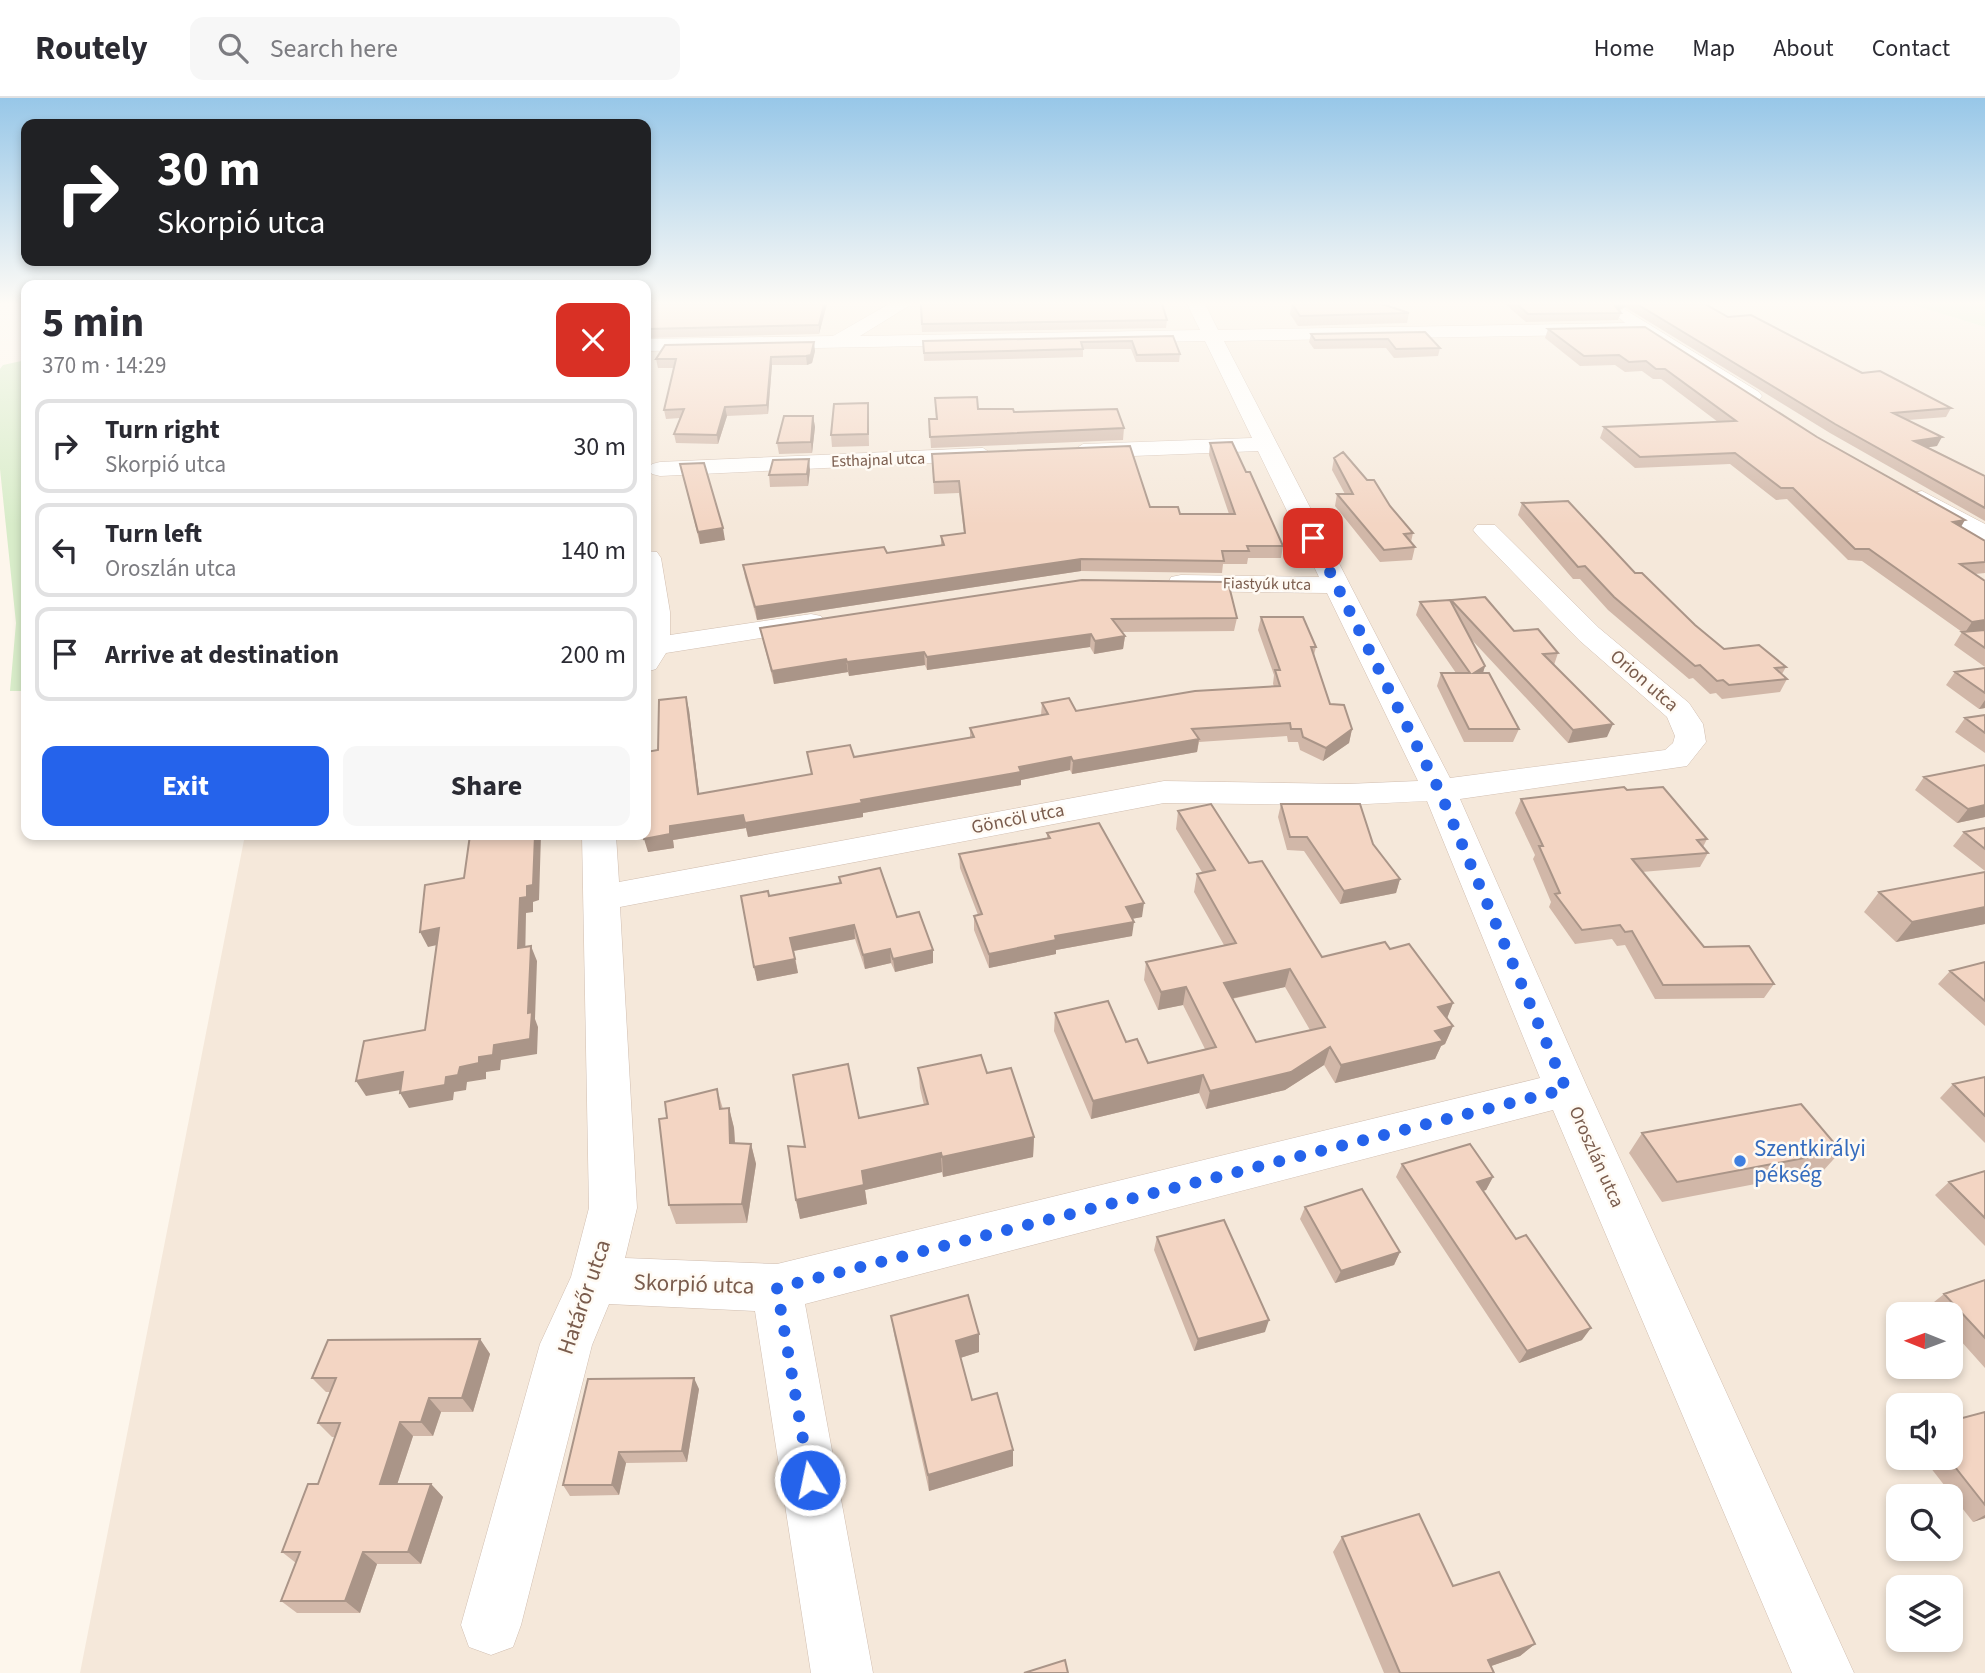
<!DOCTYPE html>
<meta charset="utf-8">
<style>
body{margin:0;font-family:"Source Sans 3",sans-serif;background:#f7f7f7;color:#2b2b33;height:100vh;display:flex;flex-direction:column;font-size:26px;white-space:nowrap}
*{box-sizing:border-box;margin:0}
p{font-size:23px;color:#7c7c81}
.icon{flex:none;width:38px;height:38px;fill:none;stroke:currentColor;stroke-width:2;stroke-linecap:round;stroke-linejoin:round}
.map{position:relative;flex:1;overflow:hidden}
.drawer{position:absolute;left:21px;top:182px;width:630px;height:560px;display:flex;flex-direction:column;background:#fff;border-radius:14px;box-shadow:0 4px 10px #0003}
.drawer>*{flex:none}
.hud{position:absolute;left:21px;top:21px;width:630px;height:147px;border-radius:14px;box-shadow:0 4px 10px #0003;background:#202124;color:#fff;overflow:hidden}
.needle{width:46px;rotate:271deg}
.buttons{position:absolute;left:1886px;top:1204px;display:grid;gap:14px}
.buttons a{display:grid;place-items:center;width:77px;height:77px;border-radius:14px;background:#fff;box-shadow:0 4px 10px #0003;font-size:35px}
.pin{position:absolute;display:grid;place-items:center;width:60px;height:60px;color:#fff;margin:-30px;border-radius:14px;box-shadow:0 4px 10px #0006}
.me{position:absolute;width:77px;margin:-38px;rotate:350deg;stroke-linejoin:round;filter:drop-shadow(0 0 5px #0008)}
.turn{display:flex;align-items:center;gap:24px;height:147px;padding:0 21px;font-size:32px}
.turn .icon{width:91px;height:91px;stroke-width:2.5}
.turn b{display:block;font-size:49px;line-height:60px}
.round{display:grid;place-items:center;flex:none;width:74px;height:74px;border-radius:14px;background:#f7f7f7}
.overview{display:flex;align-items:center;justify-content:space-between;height:119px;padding:0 21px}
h1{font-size:42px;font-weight:700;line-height:52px}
.button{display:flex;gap:14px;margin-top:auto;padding:14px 21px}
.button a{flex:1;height:80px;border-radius:14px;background:#2563eb;color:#fff;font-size:28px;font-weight:700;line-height:80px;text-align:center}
.button a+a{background:#f7f7f7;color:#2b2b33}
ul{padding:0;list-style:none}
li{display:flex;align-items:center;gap:21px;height:94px;margin:0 14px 10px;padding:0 7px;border:4px solid #e1e1e2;border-radius:14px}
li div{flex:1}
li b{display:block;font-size:26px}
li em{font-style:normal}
header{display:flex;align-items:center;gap:42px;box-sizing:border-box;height:98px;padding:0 35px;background:#fff;border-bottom:2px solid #e1e1e2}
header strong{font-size:33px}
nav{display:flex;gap:38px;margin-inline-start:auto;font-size:24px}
.search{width:490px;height:63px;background:#f7f7f7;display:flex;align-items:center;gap:18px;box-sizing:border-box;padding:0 24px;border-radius:14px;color:#7c7c81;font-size:26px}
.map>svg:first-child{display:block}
</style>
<header>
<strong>Routely</strong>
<div class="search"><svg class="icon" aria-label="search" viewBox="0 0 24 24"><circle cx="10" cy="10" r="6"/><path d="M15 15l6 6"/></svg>Search here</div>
<nav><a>Home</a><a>Map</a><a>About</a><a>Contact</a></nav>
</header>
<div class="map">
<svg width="1985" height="1575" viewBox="0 0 1985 1575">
<rect width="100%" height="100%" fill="#fdf6ec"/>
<path fill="#f5e8da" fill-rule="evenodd" d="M646,206H1910L1985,229V1575H80L245,737H646ZM1899,1216H1951V1269H1899ZM1899,1307H1951V1360H1899ZM1899,1398H1951V1451H1899ZM1899,1489H1951V1542H1899Z"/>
<path fill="#d8ecc9" d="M1910,206H1985V229Z
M26,262V593H10L16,525L0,371V271L3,267Z"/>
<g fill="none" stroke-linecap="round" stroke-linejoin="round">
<g stroke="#d1beb0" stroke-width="1">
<path id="minor" d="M889,206H912L860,238L1200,232L1187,206H1205L1218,232L1625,225L1615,216L1624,211L1759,294L1762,298L1759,302H1745L1642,236L1224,243L1450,680L1665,652L1673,645L1675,638L1667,619L1579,542L1477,437L1473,432L1477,427H1495L1599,530L1689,605L1703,626L1706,644L1687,668L1460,701L1588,991L1854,1575H1792L1553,1012L805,1206L873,1575H811L755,1213L609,1206L592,1247L521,1527L513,1549L491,1557L469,1549L461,1527L540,1246L571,1179L589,1110L582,737H616L619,784L1164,683L1347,686L1418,683L1327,495L1181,493L1171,491L1168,485L1171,479L1181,477L1319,479L1258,353L1083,360L1072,353L1083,346L1252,340L1205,243L646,253V241L833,238ZM1427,703L1540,980L777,1166L625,1160L637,1110L620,809L1164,705L1347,707Z
M983,350L994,357L991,362L660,378L652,376L648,371L652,366L660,364Z
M1922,393L1985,426V444L1913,405L1910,400L1913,395Z
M646,453L657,454L661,460L670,514V537L811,516L821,518L825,524L821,530L811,532L666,555L656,571L646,574Z"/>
</g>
<path stroke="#d9b8a5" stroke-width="3.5" stroke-dasharray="1 3.5" stroke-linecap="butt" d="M646,421L648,438"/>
<use href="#minor" fill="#fff" fill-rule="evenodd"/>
</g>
<path fill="#d1b7a8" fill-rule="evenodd" d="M827,206L819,236L646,240V211Z
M920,206L1167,222L1166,230L922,234Z
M1292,206L1409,215L1407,225L1298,228L1290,216Z
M1505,206H1705L1728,219L1951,310L1946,319L1908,322L1937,348L1928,349L1985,378V423L1830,335L1625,209L1619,212L1621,215L1618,222L1526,224Z
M1645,229L1817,339L1985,443V475L1975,476L1985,483V569L1954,547L1962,534L1862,463L1848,462L1787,401L1776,402L1730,366L1635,370L1600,340L1604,329L1718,324L1661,281H1653L1642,273L1625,274L1615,267L1580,268L1545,240L1548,231Z
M1425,234L1440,250L1438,258L1394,260L1386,250L1314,251L1309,244L1311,236Z
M1173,238L1180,256L1179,264H1136L1131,251H1083V259L924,263L923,243Z
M815,253L812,265L807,267H772L768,316L727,318L718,346L676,345L674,336L680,320L666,321L664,312L674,270H658L656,261Z
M935,300L978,311L1014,314L1124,330L1123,342L931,350L929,321H936Z
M868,305L869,348L832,349L831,337Z
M813,318L815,329L812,355L779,356L777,345Z
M1210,345L1283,448L1281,460H1248L1247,466H1223L1222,475L1081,473L757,522L745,479L743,467L887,455L941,447V438L964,435L959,395L934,396L932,356L1180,416H1229L1209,357Z
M1334,360L1390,408L1413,435L1411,444L1415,449L1412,462L1380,464L1335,408L1337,396H1345L1332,372Z
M680,366L725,442L700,446Z
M810,372L808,388L770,389L769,377Z
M1522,405L1635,475L1695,527L1724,551L1786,569L1782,576L1787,581L1780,594L1722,601L1716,595L1710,596L1693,580L1689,581L1608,512L1580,481H1573L1518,417Z
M1082,482L1237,520L1234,533L1121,534L1125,538L1123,551L1094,556L1090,549L927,572L925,567L849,578L848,574L774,586L763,543L760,530Z
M1485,499L1514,533L1558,555L1554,567L1607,639L1568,645L1471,541L1485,568L1483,575L1519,631L1513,644H1464L1437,588L1441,575H1456L1416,517L1420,504Z
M1261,519L1316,549L1314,557L1330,606L1352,631L1349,645L1323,663L1300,652L1298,644H1288L1287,638L1199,644L1197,654L1072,676L1070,672L1021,682V687L863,715V719L748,739L746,730L673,742L674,750L648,754L658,652L689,612L699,696L811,676L807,654L854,659L970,640V630L1041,617L1042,605L1076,613L1274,588L1273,586L1274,577L1258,532Z
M1985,570V610L1979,611L1946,587L1955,574Z
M1985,617V655L1955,634L1965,620Z
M1985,667V719L1957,725L1915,692L1924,679Z
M1627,692L1707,741L1703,749L1708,755L1700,769L1642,774L1704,849L1774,886L1764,900L1655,901L1625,847L1617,848L1612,841L1575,846L1549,809L1551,804L1533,761L1535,757L1515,715L1521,701Z
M1281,706L1373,746L1400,781L1396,795L1340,806L1304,753L1287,752L1278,719Z
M1178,713L1249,765L1322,859L1390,851L1453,905L1447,920L1453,928L1445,946L1441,948L1435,961L1335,985L1324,967L1285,992L1206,1011L1199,995L1091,1021L1054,933L1055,915L1126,944L1148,965L1205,951L1183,907L1158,912L1144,882L1146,864L1224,847L1194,794L1197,776L1202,774L1176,731ZM1285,889L1310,932L1256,944L1232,901Z
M1985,730V773L1953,748L1964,734Z
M1047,735L1142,819L1132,821V838L1056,852V856L989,870L974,832V818L978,817L960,770L959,756L1047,740Z
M1985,774V826L1896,844L1864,814L1879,794Z
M839,779L897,819L933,852V865L895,874L891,865L865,871L855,841L794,853L798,875L757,883L754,869L769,798L840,786Z
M1985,864V928L1938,886L1950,873Z
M918,970L987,975L1034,1039L1033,1059L943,1079L942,1074L865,1092L867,1106L800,1121L796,1102L805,1049L859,1020L924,1007L920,990Z
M1985,979V1045L1940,1000L1953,986Z
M717,991L723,1011L729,1010L734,1030L735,1045L751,1046L756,1066L747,1125L676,1126L669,1107L667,1020Z
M1642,1035L1841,1053L1823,1073L1662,1104L1629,1055Z
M1402,1066L1493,1079L1486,1092L1483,1093L1582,1242L1519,1265L1396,1079Z
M1985,1073V1148L1935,1097L1949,1084Z
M1305,1109L1400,1154L1394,1167L1335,1185L1300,1121Z
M1157,1139L1265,1234L1194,1253L1154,1152Z
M1985,1182V1270L1951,1232V1216H1937L1929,1208L1944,1196Z
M891,1218L979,1254L960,1260L972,1302L1013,1368L929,1393L894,1236Z
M480,1241L490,1256L473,1314H441L433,1338H413L397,1386H431L443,1399L421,1466H377L360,1515H297L281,1503L296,1465L282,1454L318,1386L335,1339H332L318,1325L330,1294H326L312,1280Z
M699,1291L687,1364L626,1365L619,1397L570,1398L563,1387Z
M1985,1314V1420L1973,1424L1923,1360H1951Z
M1342,1439L1453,1488L1535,1546L1520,1558L1491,1568L1494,1575H1384L1333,1454Z"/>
<path fill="#aa9588" d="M824,206H827L819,236V227Z
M1618,206H1626L1625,209L1612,216L1615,208Z
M814,244L815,253L812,265L807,267L806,258Z
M771,259L772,267L768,316L767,307Z
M725,309L727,318L718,346L717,337Z
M813,318L815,329L812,355L811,344Z
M1942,339L1937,348L1909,352L1914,343Z
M809,361L810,372L808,388L807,376Z
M1965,422L1958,434L1953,424Z
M723,430L725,442L700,446L698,434Z
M1081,461V473L757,522L755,509Z
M1985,522V533L1964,536L1972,524Z
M1091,536L1090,549L927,572V559Z
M1125,538L1123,551L1094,556L1095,543Z
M924,554L925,567L849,578L847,564Z
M846,561L848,574L774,586L772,573Z
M1485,568L1481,581L1474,575Z
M686,599L689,612L701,710L698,696Z
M1985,602V610L1979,611Z
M1613,626L1607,639L1568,645L1573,632Z
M1352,631L1349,645L1323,663L1326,650Z
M1199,641L1197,654L1072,676L1073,663Z
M1071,659L1070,672L1021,682V687L863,715V719L748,739L745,725Z
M1985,707V719L1957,725L1968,711Z
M743,717L746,730L673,742L674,750L648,754L644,741L670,728Z
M535,737H541L539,802L533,804V814L526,815L525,866L518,850L520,800L527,788Z
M1400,781L1396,795L1340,806L1344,793Z
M1144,805L1142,819L1125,822L1126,809Z
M1985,809V826L1896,844L1912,824Z
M1134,824L1132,838L1056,852V856L989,870V856L1055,838Z
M854,827L855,841L793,853L790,840Z
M439,830L446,845L428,849L420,834Z
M531,848L537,863L535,921L538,929L537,956L501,962L500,972L486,974V981L467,984L466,992L454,994L453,1002L409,1010L400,995L446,979L460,969L479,959L494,947L528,915Z
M890,851L891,865L865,871L863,857Z
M933,852V865L895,874L893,861Z
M795,861L798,875L757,883L754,869Z
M1290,871L1285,889L1220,903L1224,885Z
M1186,889L1183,907L1158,912L1161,894Z
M1453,905L1446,923L1438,909Z
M1453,928L1445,946L1441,948L1435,961L1335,985L1341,967L1435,933Z
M1330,949L1324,967L1285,992L1206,1011L1210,993Z
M403,974L412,990L366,998L356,983Z
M1203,977L1199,995L1091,1021L1093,1003Z
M729,1010L734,1030L736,1064L730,1045Z
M1034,1039L1033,1059L943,1079L942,1059Z
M751,1046L756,1066L747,1125L742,1106Z
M941,1055L942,1074L865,1092L867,1106L800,1121L796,1102L862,1073Z
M1493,1079L1486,1092L1470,1097L1477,1084Z
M1400,1154L1394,1167L1335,1185L1341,1173Z
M1269,1222L1265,1234L1194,1253L1198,1241Z
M1591,1230L1582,1242L1519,1265L1527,1253Z
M979,1236V1254L957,1261L956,1243Z
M480,1241L490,1256L473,1314L462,1300Z
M694,1280L699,1291L687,1364L682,1353Z
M429,1300L441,1314L433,1338L421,1324Z
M400,1324L413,1338L393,1399L380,1386Z
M1013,1352V1368L929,1393L928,1377Z
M619,1354L626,1365L619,1397L612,1387Z
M431,1386L443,1399L421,1466L408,1454Z
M1985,1417V1420L1973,1424Z
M363,1454L377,1466L360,1515L345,1503Z
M1535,1546L1520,1558L1474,1574L1488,1562Z"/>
<path fill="#f3d5c3" stroke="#aa9588" stroke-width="2" fill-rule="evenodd" d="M652,206H824L819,227L646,231V211Z
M921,206H1162L1167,222L922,226Z
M1292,206H1382L1409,215L1300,218Z
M1517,206H1618L1615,208L1621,215L1528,216Z
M1637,206H1705L1728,219L1751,217L1862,275L1880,273L1951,310L1893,315L1942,339L1914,343L1985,378V410L1835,326Z
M1645,229L1817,339L1965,422L1953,424L1985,443V464L1960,466L1985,483V522L1972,524L1869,451H1855L1793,390H1781L1735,355L1640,359L1604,329L1736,323L1665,271H1656L1646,263L1629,264L1619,257L1584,258L1548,231Z
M1425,234L1440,250L1396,251L1388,241L1315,242L1311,236Z
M1173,238L1180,256L1137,257L1132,243L1081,244L1083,251L924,255L923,243Z
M814,244L811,257L806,258L771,259L767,307L725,309L717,337L674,336L684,311L664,312L676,261H656L665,247Z
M977,299L978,311H1013L1014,314L1117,311L1124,330L930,339L929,321H937L935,300Z
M868,305V336L831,337L834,306Z
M784,318H813L811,344L777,345Z
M1232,344L1246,374H1250L1283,448H1247L1249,453H1222L1224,463L1081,461L755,509L743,467L884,449L887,455L944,447L941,438L965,435L959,383L934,384L932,356L1130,348L1150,409H1178L1180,416H1235L1210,345Z
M1343,354L1367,382H1374L1390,408L1413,435L1404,436L1415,449L1384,452L1337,396H1353L1334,360Z
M809,361L807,376L769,377L773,362Z
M704,365L723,430L698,434L680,366Z
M1568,403L1635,475H1642L1695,527L1724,551L1759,547L1786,569L1775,570L1787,581L1729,587L1723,582L1717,583L1700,567L1695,568L1614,499L1585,468L1578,469L1522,405Z
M1082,482L1228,484L1237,520L1112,521L1125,538L1095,543L1091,536L927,559L924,554L847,564L846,561L772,573L760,530Z
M1485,499L1514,533L1538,531L1558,555L1543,556L1613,626L1573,632L1451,502Z
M1450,502L1485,568L1474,575H1489L1519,631H1469L1441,575H1470L1420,504Z
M1261,519H1303L1316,549H1311L1330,606L1344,607L1352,631L1326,650L1303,639L1301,631H1291L1290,625L1192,631L1199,641L1073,663L1071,659L1019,669L1021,674L861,702L862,705L745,725L743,717L670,728V736L644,741V737H646V654L658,652L659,602L686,599L698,696L812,676L807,654L850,647L854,659L974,639L970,630L1048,616L1042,605L1069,600L1076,613L1195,593L1280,588L1275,572H1280Z
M1985,532V550L1962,534Z
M1985,570V595L1955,574Z
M1985,617V635L1965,620Z
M1985,667V707L1968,711L1924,679Z
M1624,689L1627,692L1663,689L1707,741L1697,742L1708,755L1632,761L1704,849L1749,848L1774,886L1663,887L1632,833L1625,834L1620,827L1582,832L1555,796L1560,795L1539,748H1543L1521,701Z
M1211,706L1249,765L1262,763L1322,859L1385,844L1390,851L1409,846L1453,905L1438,909L1453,928L1435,933L1443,943L1341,967L1330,949L1291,974L1210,993L1203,977L1093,1003L1055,915L1108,903L1126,944L1137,941L1148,965L1216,949L1186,889L1161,894L1146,864L1236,845L1197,776L1215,772L1178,713ZM1290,871L1325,929L1256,944L1224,885Z
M1281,706H1360L1373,746L1400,781L1344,793L1307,739H1290Z
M1099,725L1144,805L1126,809L1134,824L1055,838L1056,842L989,856L974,818L982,816L959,756L1050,740L1047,735Z
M1985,730V751L1964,734Z
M470,737H535L533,787L527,788V799L520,800L518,850L531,848L528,915L532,914L530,941L494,947L493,957L479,959V965L460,969L458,977L446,979L445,987L400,995L403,974L356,983L364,943L425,932L439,830L420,834L425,787L464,780Z
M880,770L897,819L919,814L933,852L893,861L890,851L863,857L854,827L790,840L795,861L754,869L741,798L768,793L769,798L841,785L839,779Z
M1985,774V809L1912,824L1879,794Z
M1985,864V903L1950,873Z
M981,957L987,975L1011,970L1034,1039L942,1059L941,1055L862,1073L864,1087L796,1102L788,1048L805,1049L793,977L848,966L859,1020L928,1006L918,970Z
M1985,979V1018L1953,986Z
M717,991L720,1011L729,1010L730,1045L751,1046L742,1106L669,1107L659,1021L667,1020L665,1004Z
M1801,1006L1841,1053L1677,1084L1642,1035Z
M1470,1046L1493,1079L1477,1084L1516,1141L1526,1137L1591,1230L1527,1253L1402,1066Z
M1985,1073V1120L1949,1084Z
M1362,1091L1400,1154L1341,1173L1305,1109Z
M1224,1122L1269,1222L1198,1241L1157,1139Z
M1985,1182V1240L1944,1196Z
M968,1197L979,1236L956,1243L972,1302L997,1295L1013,1352L928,1377L891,1218Z
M480,1241L462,1300H429L421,1324H400L380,1386H431L408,1454H363L345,1503H281L300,1454H282L308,1386H318L340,1325H318L336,1280H312L328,1242Z
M694,1280L682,1353L619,1354L612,1387H563L588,1281Z
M1985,1314V1407L1948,1360H1951V1323Z
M1419,1416L1453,1488L1499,1474L1535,1546L1488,1562L1494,1575H1400L1342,1439Z
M1065,1562L1068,1575H1024Z"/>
<linearGradient id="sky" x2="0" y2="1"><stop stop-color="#97c7e8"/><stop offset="0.48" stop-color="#fefbf6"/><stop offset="1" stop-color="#fefbf6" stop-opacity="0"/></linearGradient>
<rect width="1985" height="427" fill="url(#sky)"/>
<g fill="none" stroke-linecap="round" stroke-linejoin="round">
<path stroke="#2563eb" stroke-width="12" stroke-dasharray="0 21.6" d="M810,1382L777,1190L1566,991L1439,692L1313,440"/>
</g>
<circle fill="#3f7fe0" stroke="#fffaf3" stroke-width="2.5" cx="1740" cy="1063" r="7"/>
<g text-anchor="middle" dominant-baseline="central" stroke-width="5" stroke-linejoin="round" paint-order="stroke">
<g font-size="16" fill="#7a5c4d" stroke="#fffaf3">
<text transform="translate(878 362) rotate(-2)">Esthajnal utca</text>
<text transform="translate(1267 486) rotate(1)">Fiastyúk utca</text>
</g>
<g font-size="19" fill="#7a5c4d" stroke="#fffaf3">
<text transform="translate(1644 583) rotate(41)">Orion utca</text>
<text transform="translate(1018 721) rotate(-11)">Göncöl utca</text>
<text transform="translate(1596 1059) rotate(66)">Oroszlán utca</text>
</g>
<g font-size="23" fill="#366cbe" stroke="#fffaf3" text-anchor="start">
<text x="1754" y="1050">Szentkirályi<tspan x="1754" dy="26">pékség</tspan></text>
</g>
<g font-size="23" fill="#7a5c4d" stroke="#fffaf3">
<text transform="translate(694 1186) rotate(2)">Skorpió utca</text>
<text transform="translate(584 1199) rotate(-71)">Határőr utca</text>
</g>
</g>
</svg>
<div class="buttons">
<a><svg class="needle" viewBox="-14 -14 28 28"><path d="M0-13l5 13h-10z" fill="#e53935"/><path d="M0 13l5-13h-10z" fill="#7c7c81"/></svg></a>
<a><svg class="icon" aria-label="sound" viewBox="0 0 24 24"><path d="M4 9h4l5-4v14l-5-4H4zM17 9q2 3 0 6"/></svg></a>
<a><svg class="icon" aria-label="search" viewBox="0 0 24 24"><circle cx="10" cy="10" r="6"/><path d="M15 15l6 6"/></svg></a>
<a><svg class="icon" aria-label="layers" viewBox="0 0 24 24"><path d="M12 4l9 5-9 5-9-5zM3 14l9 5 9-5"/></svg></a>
</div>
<div class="pin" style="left:1313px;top:440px;background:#d93025"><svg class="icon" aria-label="arrive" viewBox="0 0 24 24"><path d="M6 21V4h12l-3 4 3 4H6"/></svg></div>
<svg class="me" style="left:810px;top:1382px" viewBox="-20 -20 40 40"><circle r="17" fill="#2563eb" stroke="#fff" stroke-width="3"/><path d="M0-11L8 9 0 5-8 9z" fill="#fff"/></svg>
<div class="hud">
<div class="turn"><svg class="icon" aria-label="right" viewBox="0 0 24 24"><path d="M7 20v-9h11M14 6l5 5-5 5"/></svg><div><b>30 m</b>Skorpió utca</div></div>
</div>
<section class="drawer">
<div class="overview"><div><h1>5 min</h1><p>370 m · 14:29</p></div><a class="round" style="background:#d93025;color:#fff"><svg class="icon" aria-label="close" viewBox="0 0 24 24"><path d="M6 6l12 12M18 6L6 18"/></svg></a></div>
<ul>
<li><svg class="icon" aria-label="right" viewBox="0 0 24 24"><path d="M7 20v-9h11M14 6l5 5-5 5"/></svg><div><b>Turn right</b><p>Skorpió utca</p></div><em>30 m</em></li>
<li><svg class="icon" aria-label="left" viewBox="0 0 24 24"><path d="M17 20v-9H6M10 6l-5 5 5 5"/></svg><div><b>Turn left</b><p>Oroszlán utca</p></div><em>140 m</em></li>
<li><svg class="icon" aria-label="arrive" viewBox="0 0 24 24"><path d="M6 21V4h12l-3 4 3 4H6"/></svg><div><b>Arrive at destination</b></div><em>200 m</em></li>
</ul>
<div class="button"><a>Exit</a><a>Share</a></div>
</section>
</div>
